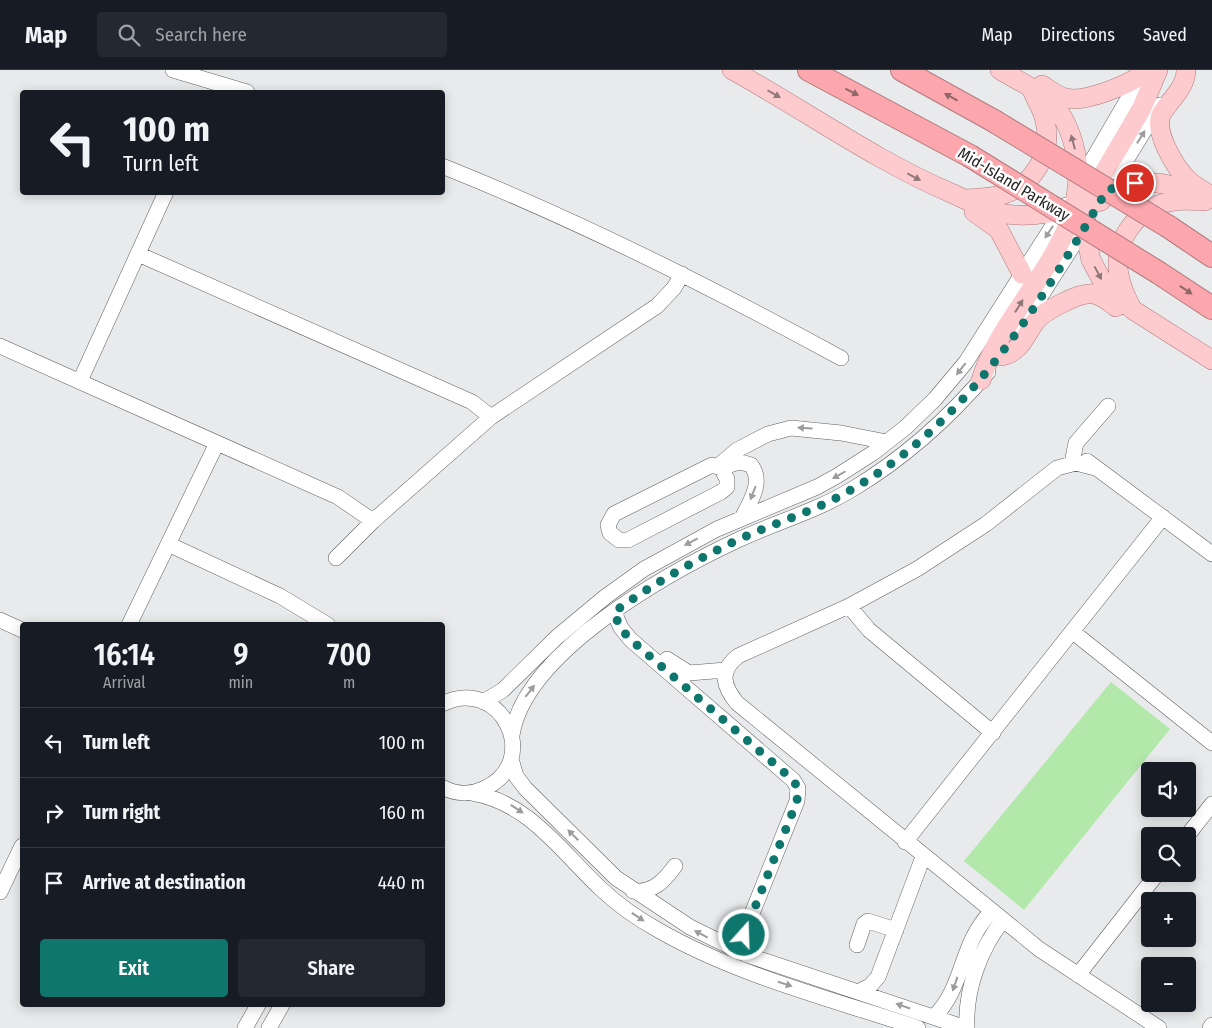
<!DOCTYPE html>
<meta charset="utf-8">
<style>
body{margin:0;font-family:"Fira Sans Condensed",sans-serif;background:#242831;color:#f1f3f6;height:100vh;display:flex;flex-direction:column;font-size:19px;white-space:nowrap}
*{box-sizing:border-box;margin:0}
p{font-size:16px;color:#9ea1a6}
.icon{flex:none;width:28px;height:28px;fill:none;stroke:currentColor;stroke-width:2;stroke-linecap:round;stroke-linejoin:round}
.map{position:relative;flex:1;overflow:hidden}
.details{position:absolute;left:20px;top:552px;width:425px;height:385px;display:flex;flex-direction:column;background:#171b24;border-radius:5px;box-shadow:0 2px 12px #0003}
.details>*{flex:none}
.guide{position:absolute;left:20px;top:20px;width:425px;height:105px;border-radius:5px;box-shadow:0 2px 12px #0003;background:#171b24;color:#f1f3f6;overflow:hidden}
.buttons{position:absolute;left:1141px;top:692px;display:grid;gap:10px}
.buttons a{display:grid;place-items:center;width:55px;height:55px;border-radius:5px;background:#171b24;box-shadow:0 2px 12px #0003;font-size:25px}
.pin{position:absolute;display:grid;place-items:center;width:42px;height:42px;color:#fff;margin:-21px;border:2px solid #fff;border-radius:50%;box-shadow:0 1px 5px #0007}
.me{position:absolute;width:55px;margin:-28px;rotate:20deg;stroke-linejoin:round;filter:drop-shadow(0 0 4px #0008)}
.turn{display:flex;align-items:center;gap:18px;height:105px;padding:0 20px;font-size:22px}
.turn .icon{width:65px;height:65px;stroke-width:2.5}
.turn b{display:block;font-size:35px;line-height:42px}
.eta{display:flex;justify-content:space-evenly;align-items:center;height:85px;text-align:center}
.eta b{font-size:30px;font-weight:600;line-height:35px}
.button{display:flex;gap:10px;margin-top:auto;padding:10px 20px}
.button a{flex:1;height:58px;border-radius:5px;background:#0f766e;color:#fff;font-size:20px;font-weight:600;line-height:58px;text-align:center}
.button a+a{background:#242831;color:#f1f3f6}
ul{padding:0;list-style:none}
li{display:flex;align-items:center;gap:15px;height:70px;padding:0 20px;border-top:1px solid #363941}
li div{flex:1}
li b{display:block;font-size:19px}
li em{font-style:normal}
header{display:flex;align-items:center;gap:30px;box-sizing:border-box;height:70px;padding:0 25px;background:#171b24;border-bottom:1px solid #363941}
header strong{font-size:24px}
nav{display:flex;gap:28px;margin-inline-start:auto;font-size:18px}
.search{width:350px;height:45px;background:#242831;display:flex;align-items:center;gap:12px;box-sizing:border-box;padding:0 18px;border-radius:5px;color:#9ea1a6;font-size:19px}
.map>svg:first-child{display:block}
</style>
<header>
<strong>Map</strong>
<div class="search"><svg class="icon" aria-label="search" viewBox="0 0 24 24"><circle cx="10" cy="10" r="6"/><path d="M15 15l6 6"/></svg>Search here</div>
<nav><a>Map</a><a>Directions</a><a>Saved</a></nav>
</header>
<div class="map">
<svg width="1212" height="958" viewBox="0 0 1212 958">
<rect width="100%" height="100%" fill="#e9eaec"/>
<path fill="#b2e8aa" d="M1111,612L1170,659L1024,840L964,791Z"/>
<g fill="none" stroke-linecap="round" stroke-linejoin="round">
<g stroke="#5f6062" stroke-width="16">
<path id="minor" d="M173,0L247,22
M442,96C580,151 711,217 841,288
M1079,113L1143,3
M1104,126L1160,35
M138,184L472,332L491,347
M1021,257L1088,152
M0,276L338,427L373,451
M80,311L166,122
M1073,388L1076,373L1108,336
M1087,391L1212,484
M712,395L721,398L727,409V417L721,422L628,470H619L610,463L608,455L614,444Z
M718,396L737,380L768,364L791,358L841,363L887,372
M1095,398L1076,393L1057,398L986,454L917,499L849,536L738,586C719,601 723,616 737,633L1039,879L1159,958
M723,400C731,392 741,391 751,395C764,412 750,432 742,448
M168,474L280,526L328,555
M336,488L373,451L491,347L657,236L674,218L682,204
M849,536L869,560L993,663
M614,542L621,558L631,570L793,710L798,718L797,731L745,861L744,876L747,885
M0,550L22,560
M129,555L217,373
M1073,562L1212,673
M667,589L689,603L726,600
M483,632L503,620L557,567L605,527L644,499L717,459L817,417L837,406L873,383L906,357L935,329L966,292L1066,135
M442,634C503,604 543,694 483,719C470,725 455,724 442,717
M512,665C525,582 669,502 740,469C777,452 816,441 851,420C903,389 949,348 988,302
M511,689L516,706L525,718L616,808L690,857L747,885L966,958
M472,723C528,732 561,781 600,818C617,834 638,849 658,860C738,906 832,929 918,958
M1187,766L1212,734
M905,772L1163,447
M633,821C653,823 664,811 675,796
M0,822L22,776
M857,875L864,854L868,851L896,860
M1078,905L1157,804
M860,921L870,916L878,907L923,787
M934,947C965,916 959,874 992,841
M245,958L258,935
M269,958L282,935
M967,958C965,920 980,879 1003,850
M1210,958L1212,955"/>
</g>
<g stroke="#b0797d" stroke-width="20">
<path id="major" d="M732,0C805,40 874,90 951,123C967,130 983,139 1000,143C1033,150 1069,139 1101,131
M1158,0L1141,40L1090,126L1084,157L1091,190L1105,216L1133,240L1212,290
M1186,0C1186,17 1171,29 1162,43C1152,60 1176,99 1189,111C1196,117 1205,122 1212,126
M1042,15C1050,20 1057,26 1066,28C1085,33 1127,15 1143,4
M1098,124C1135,111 1164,106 1198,127
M966,129C979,128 992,128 1004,124C1034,114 1053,83 1045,51C1043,40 1036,30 1032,20
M974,142L999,160L1022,204
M1131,237C1126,227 1121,216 1119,205C1112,169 1139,136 1174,131C1185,129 1195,131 1205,131
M1001,286C1020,283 1025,266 1035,252C1043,241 1080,222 1093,224C1102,225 1109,232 1116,237
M981,310C1006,230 1098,167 1074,76C1070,61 1065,47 1054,36C1040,20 1018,11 1000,0"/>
</g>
<g stroke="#b0797d" stroke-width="24">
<path id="highway" d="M809,0L970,86
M902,0L994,51
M1169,157L1212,186
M1159,203L1212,238"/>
</g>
<use href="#minor" stroke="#fff" stroke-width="15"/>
<use href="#major" stroke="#fdcace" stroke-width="19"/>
<use href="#highway" stroke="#fca7ad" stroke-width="22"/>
<g stroke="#b0797d" stroke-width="24" stroke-linecap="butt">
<path id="highway-bridge" d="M994,51L1169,157
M970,86L1159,203"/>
</g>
<use href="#highway-bridge" stroke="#fca7ad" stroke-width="22"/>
</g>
<defs><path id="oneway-solid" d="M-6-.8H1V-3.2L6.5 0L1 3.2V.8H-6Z" transform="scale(1.25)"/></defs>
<g fill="#906669">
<use href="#oneway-solid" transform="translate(852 22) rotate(27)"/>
<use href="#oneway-solid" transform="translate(951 27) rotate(-151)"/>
<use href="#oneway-solid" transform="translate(1186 220) rotate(34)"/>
</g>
<g fill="#90777a">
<use href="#oneway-solid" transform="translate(774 24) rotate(30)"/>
<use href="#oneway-solid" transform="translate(1073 72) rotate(-105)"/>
<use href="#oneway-solid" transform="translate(914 107) rotate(28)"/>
<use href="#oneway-solid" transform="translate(1098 203) rotate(62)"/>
<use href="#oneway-solid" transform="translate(1019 236) rotate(-58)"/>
</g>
<g fill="#9c9c9d">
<use href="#oneway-solid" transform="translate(1141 67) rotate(-58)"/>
<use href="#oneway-solid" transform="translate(1049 162) rotate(123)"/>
<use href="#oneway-solid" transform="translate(961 299) rotate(128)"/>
<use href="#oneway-solid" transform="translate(805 358) rotate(-176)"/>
<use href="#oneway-solid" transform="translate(839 405) rotate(150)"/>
<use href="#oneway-solid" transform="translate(753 423) rotate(111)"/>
<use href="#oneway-solid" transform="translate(691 472) rotate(152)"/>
<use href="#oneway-solid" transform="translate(530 621) rotate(-52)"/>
<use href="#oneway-solid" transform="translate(517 739) rotate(33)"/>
<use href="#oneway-solid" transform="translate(573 765) rotate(-135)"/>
<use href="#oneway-solid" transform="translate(638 847) rotate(34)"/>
<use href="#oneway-solid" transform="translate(701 864) rotate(-152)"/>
<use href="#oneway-solid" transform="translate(785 914) rotate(18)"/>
<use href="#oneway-solid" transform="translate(955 914) rotate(109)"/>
<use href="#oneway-solid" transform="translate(903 936) rotate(-161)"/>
</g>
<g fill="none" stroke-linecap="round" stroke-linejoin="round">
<path stroke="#0f766e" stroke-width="9" stroke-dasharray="0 16.2" d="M744,865L797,731L798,718L793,710L631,570L620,558L614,542C654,513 697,489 742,468C777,452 815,441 849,421C968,354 1039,235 1107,120L1135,113"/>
</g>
<g text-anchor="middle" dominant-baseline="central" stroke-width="5" stroke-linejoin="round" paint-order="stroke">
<g font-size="16" fill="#242425" stroke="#fff">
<text transform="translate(1014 114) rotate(31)">Mid-Island Parkway</text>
</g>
</g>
</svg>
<div class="buttons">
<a><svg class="icon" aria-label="sound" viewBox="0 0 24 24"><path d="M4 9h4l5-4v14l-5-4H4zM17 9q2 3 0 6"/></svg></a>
<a><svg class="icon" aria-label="search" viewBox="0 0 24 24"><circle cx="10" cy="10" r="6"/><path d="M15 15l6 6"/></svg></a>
<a>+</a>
<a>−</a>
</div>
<div class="pin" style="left:1135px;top:113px;background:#d93025"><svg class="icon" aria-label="arrive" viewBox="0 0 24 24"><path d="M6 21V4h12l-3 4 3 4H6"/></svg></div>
<svg class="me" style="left:744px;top:865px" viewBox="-20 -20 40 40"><circle r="17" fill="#0f766e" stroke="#fff" stroke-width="3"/><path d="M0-11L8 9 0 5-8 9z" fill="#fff"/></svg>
<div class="guide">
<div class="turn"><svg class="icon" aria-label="left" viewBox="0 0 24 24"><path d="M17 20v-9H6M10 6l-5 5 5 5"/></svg><div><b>100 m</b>Turn left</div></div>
</div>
<section class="details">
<div class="eta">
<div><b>16:14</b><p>Arrival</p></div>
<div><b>9</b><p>min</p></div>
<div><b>700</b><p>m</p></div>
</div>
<ul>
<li><svg class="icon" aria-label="left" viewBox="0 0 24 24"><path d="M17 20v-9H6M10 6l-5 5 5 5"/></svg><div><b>Turn left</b></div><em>100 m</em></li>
<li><svg class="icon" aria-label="right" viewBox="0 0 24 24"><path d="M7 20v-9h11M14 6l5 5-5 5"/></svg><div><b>Turn right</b></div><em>160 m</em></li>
<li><svg class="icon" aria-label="arrive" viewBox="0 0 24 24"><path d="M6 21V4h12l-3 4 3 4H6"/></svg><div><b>Arrive at destination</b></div><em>440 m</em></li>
</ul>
<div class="button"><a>Exit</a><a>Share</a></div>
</section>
</div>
